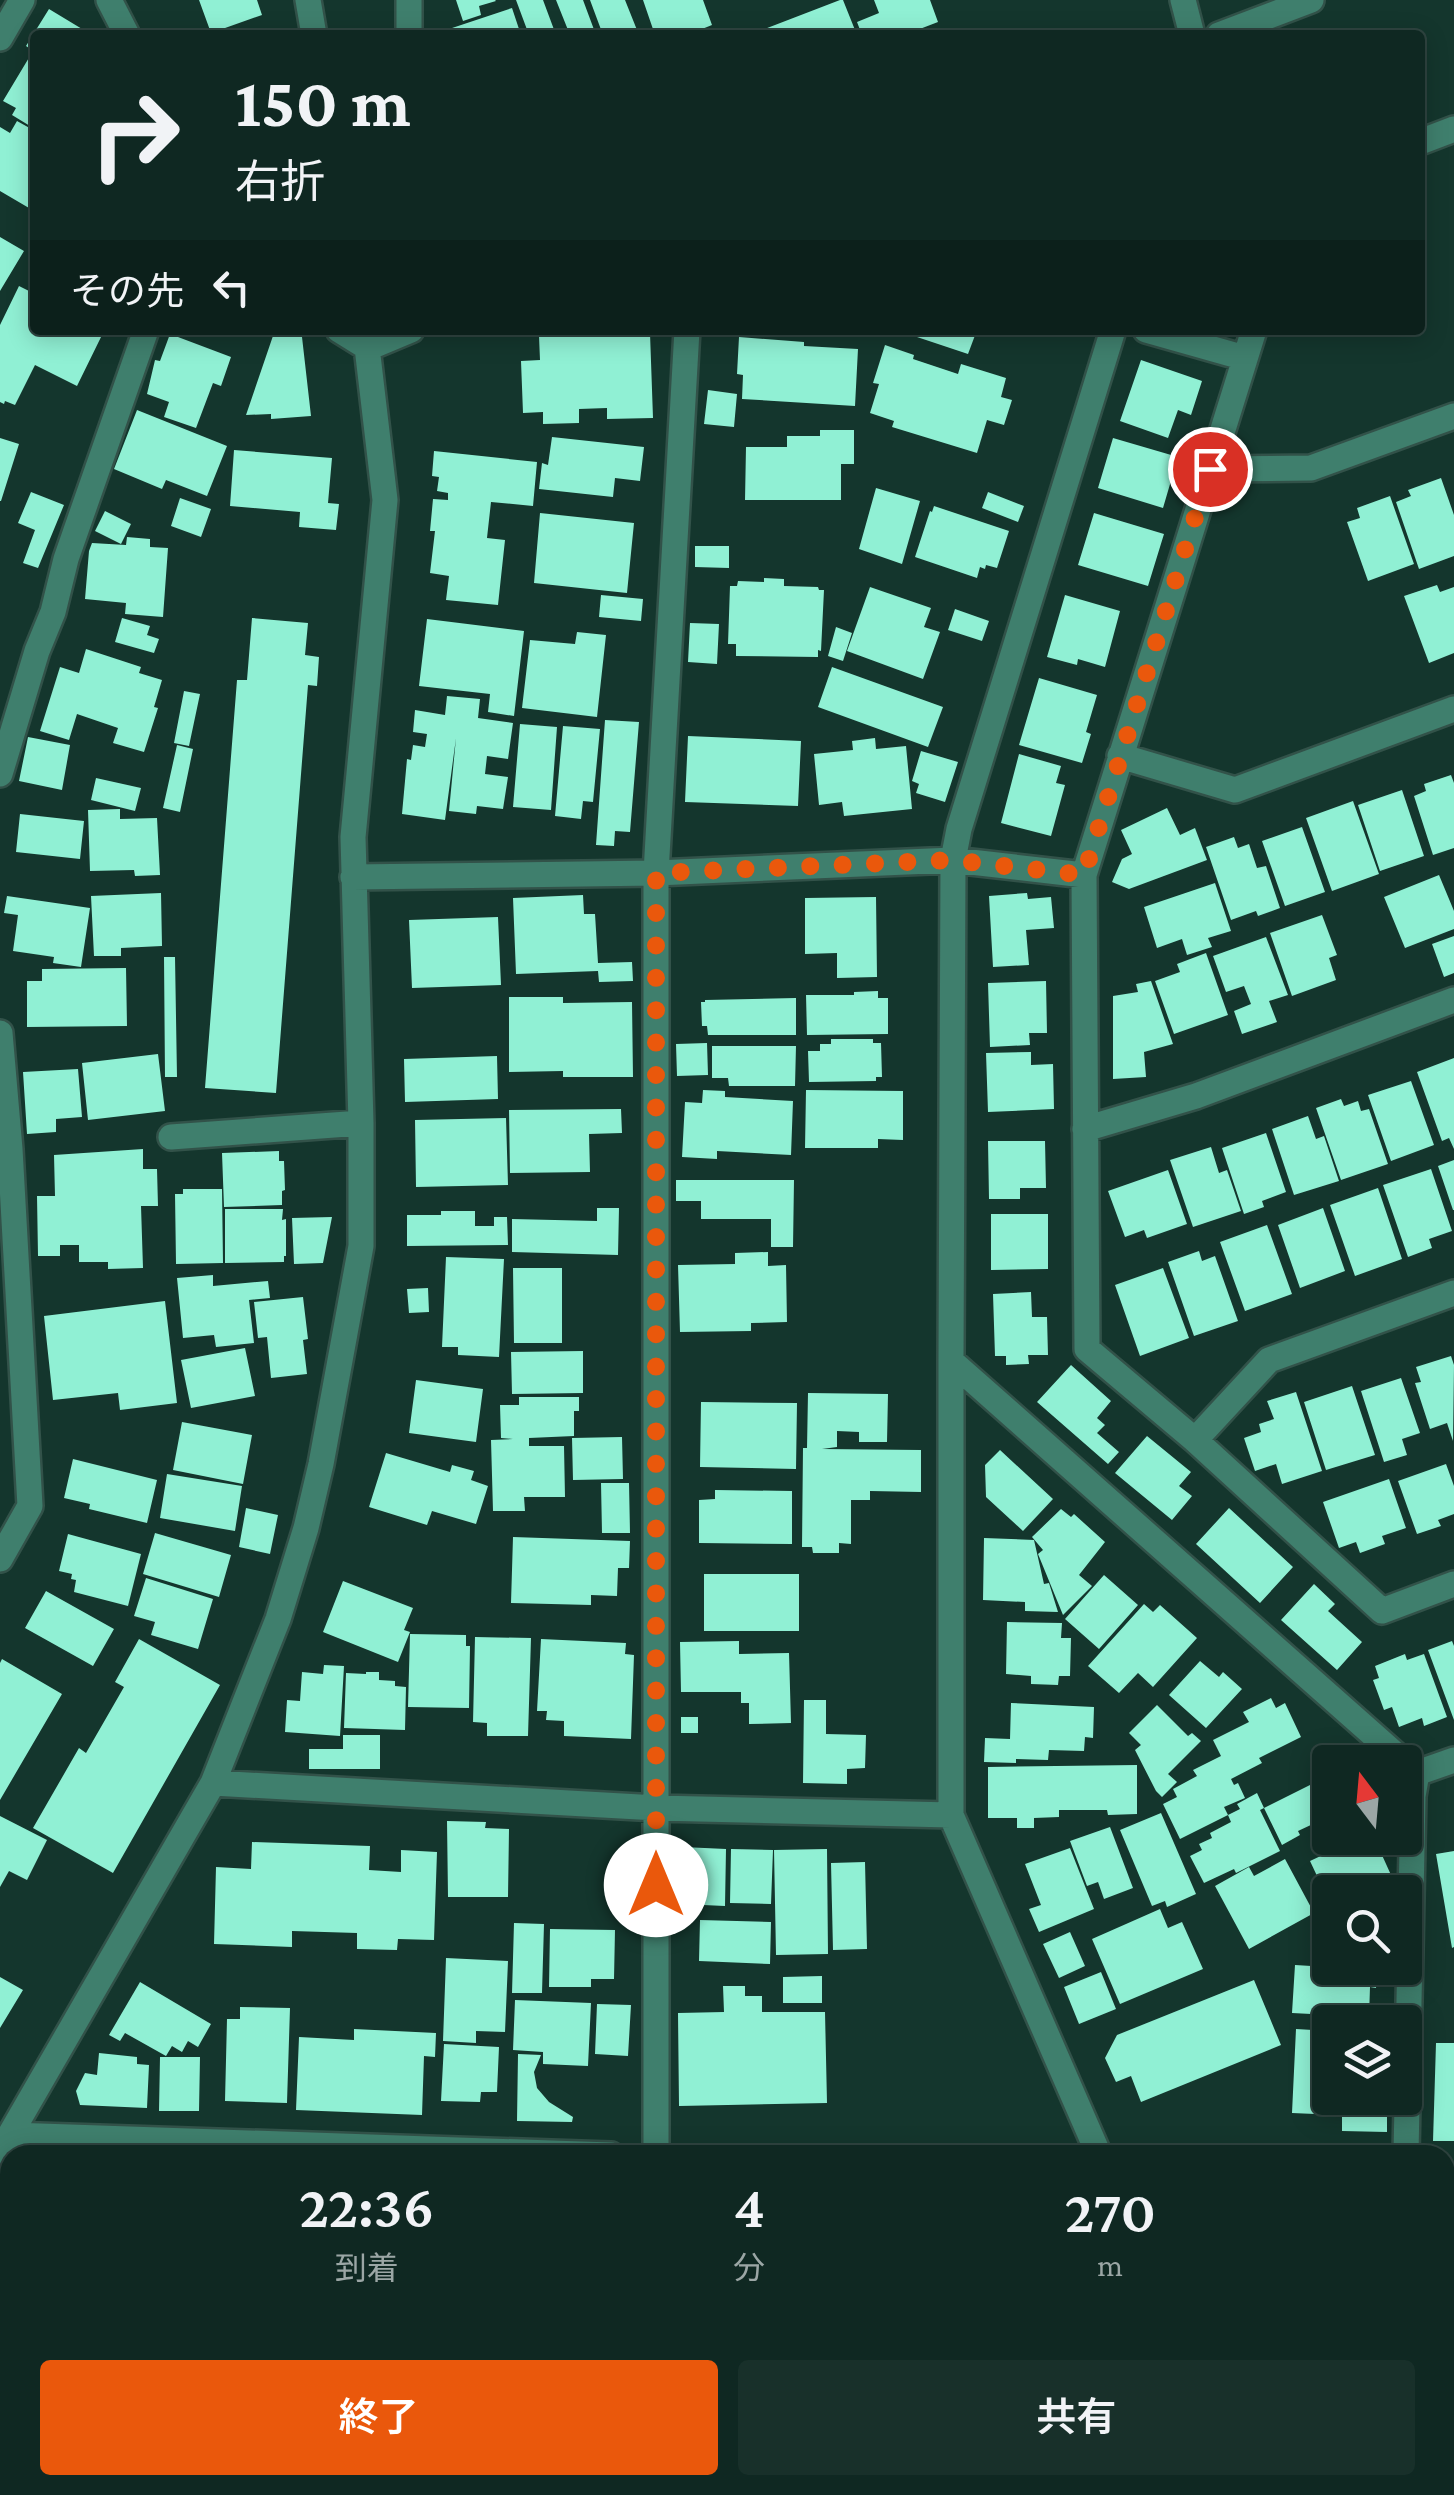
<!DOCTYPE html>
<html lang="ja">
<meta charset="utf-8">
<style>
body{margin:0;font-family:"Crimson Pro","Noto Sans JP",serif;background:#18302a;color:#f1f3f6;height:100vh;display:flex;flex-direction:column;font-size:38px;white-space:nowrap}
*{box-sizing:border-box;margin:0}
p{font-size:32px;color:#9ba6a5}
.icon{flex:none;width:55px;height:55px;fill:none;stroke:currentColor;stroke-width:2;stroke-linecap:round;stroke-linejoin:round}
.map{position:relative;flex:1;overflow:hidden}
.side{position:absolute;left:0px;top:2145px;width:1455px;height:350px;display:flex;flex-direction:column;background:#0f2822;border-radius:30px 30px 0 0;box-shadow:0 5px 25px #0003,0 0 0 2px #2f4440}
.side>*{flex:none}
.banner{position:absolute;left:30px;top:30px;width:1395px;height:305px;border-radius:10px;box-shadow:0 5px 25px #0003,0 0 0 2px #2f4440;background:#0f2822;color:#f1f3f6;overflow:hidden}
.needle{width:65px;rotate:344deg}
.tools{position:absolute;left:1312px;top:1745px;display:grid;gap:20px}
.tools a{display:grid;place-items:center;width:110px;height:110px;border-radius:10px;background:#0f2822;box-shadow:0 5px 25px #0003,0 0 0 2px #2f4440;font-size:50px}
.pin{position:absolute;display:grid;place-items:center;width:85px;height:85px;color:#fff;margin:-42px;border:5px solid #fff;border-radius:50%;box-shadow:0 2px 10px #0007}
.me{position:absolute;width:110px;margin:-55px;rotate:0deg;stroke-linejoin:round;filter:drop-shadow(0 0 8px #0008)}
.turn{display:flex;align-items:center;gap:35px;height:210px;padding:0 40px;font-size:45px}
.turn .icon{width:130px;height:130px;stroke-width:2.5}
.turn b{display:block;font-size:70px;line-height:85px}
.then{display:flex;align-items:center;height:95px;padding:0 40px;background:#0003;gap:20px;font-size:38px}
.eta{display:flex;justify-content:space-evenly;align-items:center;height:170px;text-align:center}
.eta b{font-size:60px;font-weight:600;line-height:70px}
.button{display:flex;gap:20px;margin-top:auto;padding:20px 40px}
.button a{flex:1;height:115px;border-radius:10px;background:#ea580c;color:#fff;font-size:40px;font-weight:600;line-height:115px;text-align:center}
.button a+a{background:#18302a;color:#f1f3f6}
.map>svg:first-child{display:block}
</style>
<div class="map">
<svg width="1454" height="2495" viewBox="0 0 1454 2495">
<rect width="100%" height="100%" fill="#14362d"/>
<path fill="#90f0d4" d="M199,0H257L262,15L211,33Z
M456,0H495L496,1L479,6L481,15L463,21Z
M516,0H543L556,35H529Z
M556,0H583L596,35H570Z
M590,0H625L639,35H603Z
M643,0H703L712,25L687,35H655Z
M840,0H843L857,35H749Z
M874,0H930L938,22L912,32L913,35H862L857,22L879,13Z
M512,8L521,35H434V34Z
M49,9L92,35H35V52L26,46Z
M30,56L35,59V120L33,119L30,126L12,115L16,108L3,101Z
M17,121L35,131V197L29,208L0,191V127L10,133Z
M0,237L24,251L0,291Z
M19,286L35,294V330H97L103,333L77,386L35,365L15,405L5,401L4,404L0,402V325Z
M275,330H292L302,337L311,416L271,419V414L246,415Z
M909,330H977L968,354L908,334Z
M650,333L653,418L607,419V408L579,409V423L543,424V412L523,413L521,361L540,360L539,336Z
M170,334L231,357L221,386L213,383L196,428L164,417L169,402L147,394L155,360L160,361Z
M739,337L804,342V346L858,349L855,406L742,399L743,375L737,374Z
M885,345L914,355L913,359L958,374L961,364L1006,378L1001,397L1012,400L1004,425L987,420L977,453L892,427L894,421L870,413L879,384L873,383Z
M1141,360L1202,381L1191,415L1178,410L1168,438L1120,421Z
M708,390L737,394L734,427L704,424Z
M137,410L227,446L207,496L166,480L162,489L114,469Z
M820,430H854V464H841V500H745L746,447H787V436H820Z
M552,437L644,447L640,481L615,478L613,497L539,489L542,463L548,465Z
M0,438L19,444L1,501H0Z
M1113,438L1178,457L1163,508L1098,488Z
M234,450L332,458L328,503L339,504L336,530L299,527L300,512L230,506Z
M434,451L537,462L533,506L491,502L487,538L505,540L498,605L446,600L449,576L430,573L435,531H430L433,499L448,500V493L437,491L439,477L432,476Z
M1441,478L1454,515V556L1419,569L1396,502L1411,496L1408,490Z
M876,488L920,501L902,564L859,549Z
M31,492L64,505L38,568L23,563L35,530L18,523Z
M988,492L1024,506L1018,522L982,508Z
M1390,496L1414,564L1368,581L1347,522L1360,518L1357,508Z
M180,498L211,509L201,537L171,526Z
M934,506L1009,531L997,568L986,565L985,569L980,567L977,578L915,557L930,511L932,512Z
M105,511L131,524L121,544L95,531Z
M540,513L634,523L627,593L534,583Z
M1094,513L1164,534L1148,586L1078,565Z
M127,537L150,539V547L168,548L163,617L125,614L126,603L85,599L89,551L92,543L126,545Z
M695,546H729V568L695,567Z
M764,578L784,579V586L818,587L819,590H824L821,651L818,650V657L736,656V644H728L730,586H737L738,581L764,582Z
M1437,585L1440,592L1454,587V653L1429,663L1404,596Z
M870,587L931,608L924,627L940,632L923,679L847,651Z
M601,595L643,599L641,621L599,617Z
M1065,595L1120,611L1105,667L1078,659L1077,665L1047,657Z
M955,609L989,621L982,641L948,630Z
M122,618L150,626L147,635L159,639L154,653L115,642Z
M252,618L308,623L305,655L319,657L317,686L308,685L276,1093L205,1088L237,680H247Z
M427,619L524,631L514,716L488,712L490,694L419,686Z
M690,623L719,624L717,664L688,662Z
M836,627L852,633L843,661L828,656Z
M577,632L606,635L597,717L522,708L530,640L575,644Z
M86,649L141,667L139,673L162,680L154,707L158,708L144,752L113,743L118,728L77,714L69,740L40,731L60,667L79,673Z
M832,667L943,707L928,747L818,707Z
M1039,678L1097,695L1086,732L1091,734L1082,763L1019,745Z
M184,691L200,694L189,746L174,743Z
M447,696L480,699L478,718L513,723L508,759L487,756L485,774L508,777L503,809L477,806L476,814L449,811L456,738L445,820L402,814L407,759L411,760L413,745L425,747L427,734L413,732L415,710L445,715Z
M605,720L639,722L630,832L615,831L614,846L596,845Z
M520,724L557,727L551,810L513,807Z
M563,726L600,729L593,802L583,801L581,819L555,816Z
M688,736L801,741L798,806L685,802Z
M28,737L70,745L62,790L19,781Z
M875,738L876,749L906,746L912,809L844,816L842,802L819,805L814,754L853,750L852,741Z
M177,745L193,749L180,812L163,808Z
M921,751L958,762L945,802L916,793L919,784L912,781Z
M1019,754L1061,766L1056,783L1065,785L1051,836L1001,823Z
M1451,775L1454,783V848L1433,855L1414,796L1426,791L1424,784Z
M96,778L141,788L135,811L91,800Z
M1402,790L1424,856L1380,871L1358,805Z
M1353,801L1379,874L1332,891L1306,818Z
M1167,808L1180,835L1195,828L1207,860L1129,889L1112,882L1122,859L1132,854L1121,830Z
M120,809V819L157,818L160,875L135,876L134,870L90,871L88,810Z
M20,814L84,821L80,859L16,852Z
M1302,827L1325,892L1285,906L1262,841Z
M1234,837L1238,848L1249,844L1257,868L1266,866L1280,908L1258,916L1256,911L1231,920L1206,847Z
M1439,875L1454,911V929L1405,948L1384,897Z
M1215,883L1231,931L1208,938L1212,947L1187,955L1182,939L1157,948L1144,907Z
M161,893L162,946L121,948V956H94L91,896Z
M1027,893L1028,899L1051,897L1054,928L1026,930L1029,965L993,967L989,896Z
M583,895L584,914H595L598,963L632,962L633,981L599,982L598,971L516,974L513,898Z
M7,896L90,908L81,967L53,963L54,957L13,951L18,915L4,913Z
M876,897L877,977L837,978V953L805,954V898Z
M1322,915L1337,955L1329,958L1336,980L1292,996L1270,933Z
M498,917L501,985L412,988L409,920Z
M1454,936V973L1444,977L1432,944Z
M1266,937L1288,995L1269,1001L1277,1022L1242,1034L1234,1011L1251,1004L1244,986L1226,992L1213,956Z
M1206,953L1228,1015L1174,1034L1155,981L1180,972L1177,964Z
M164,957H175L177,1077H165Z
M126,968L127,1026L27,1027V981H42V969Z
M1046,981L1047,1033H1029L1030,1045L990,1047L988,983Z
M1151,981L1173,1044L1144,1052L1146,1077L1113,1079V996L1138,992L1136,984Z
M878,991V998H888V1034L807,1035L806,995H854V992Z
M509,997H563V1003L632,1002L633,1077H563V1071L509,1072Z
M796,998V1035H708L707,1026H702L701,1002H705V1000Z
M831,1039H873V1043H881L882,1077H876V1081L809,1082L808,1051H820V1044H831Z
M707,1043L708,1075L677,1076L676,1044Z
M712,1046H796L795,1086H729L728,1078H712Z
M1031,1052V1065L1053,1064L1054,1109L988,1112L986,1053Z
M158,1054L165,1111L88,1120L82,1063Z
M497,1056L498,1099L405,1102L404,1059Z
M1454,1058V1149L1449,1138L1442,1141L1417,1072Z
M78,1069L82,1117L56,1119V1132L27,1134L23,1072Z
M1411,1081L1434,1145L1391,1161L1368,1095Z
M703,1090L725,1091V1097L793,1101L791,1155L717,1151V1159L682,1157L685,1102L702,1103Z
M806,1090L903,1091V1140L878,1139V1148H805Z
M1341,1099L1344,1106L1358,1101L1361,1111L1369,1109L1388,1164L1341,1180L1316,1108Z
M621,1109L622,1133L589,1134L590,1172L510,1173L509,1110Z
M1308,1116L1316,1139L1324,1136L1339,1181L1294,1195L1272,1129Z
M506,1118L508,1185L416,1187L415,1120Z
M1266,1133L1286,1192L1262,1201L1264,1207L1244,1214L1222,1148Z
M988,1141H1045L1046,1188H1020V1199H989Z
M1211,1147L1219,1173L1227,1170L1241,1211L1193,1227L1170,1160Z
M143,1149V1169H157L158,1206H141L143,1268L108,1269V1262H79V1245H60V1256H38L37,1196H55L54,1155Z
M279,1151V1161H284L285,1190L282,1191V1205L224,1207L222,1153Z
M1454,1160V1210H1453L1438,1166Z
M1431,1169L1452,1231L1429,1239L1432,1248L1408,1257L1383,1185Z
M1168,1170L1187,1224L1147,1238L1144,1230L1125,1237L1108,1191Z
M676,1180H794L793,1247H771V1219H701V1201H676Z
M1378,1188L1402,1259L1355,1276L1330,1205Z
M183,1189H222L223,1263L176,1264L175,1194H183Z
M597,1208H619L618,1255L512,1252V1219L597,1221Z
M1323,1208L1345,1271L1300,1288L1278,1225Z
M225,1209H283L282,1220L286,1219V1256H284V1262L225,1263Z
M441,1211H475V1226H494V1217H507L508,1245L407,1246V1215H441Z
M991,1214H1048V1269L991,1270Z
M332,1217L323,1263L294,1264L292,1218Z
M1267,1225L1292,1294L1245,1311L1220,1242Z
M1199,1251L1202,1261L1215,1256L1238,1321L1194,1336L1168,1262Z
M768,1252V1266L786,1265L787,1322L751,1323V1331L680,1332L678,1265L735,1264V1253Z
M446,1257L504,1259L499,1357L458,1355V1347H442Z
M513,1268H562V1343H514Z
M1163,1268L1189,1338L1140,1356L1115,1285Z
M213,1275V1286L268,1281L270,1298L249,1300L254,1343L216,1347L214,1335L183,1338L177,1278Z
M428,1288L429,1312L409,1313L407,1289Z
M1031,1292L1032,1317H1047L1048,1355H1028L1029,1364L1006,1365V1356H995L993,1294Z
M303,1297L308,1339L303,1340L307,1374L271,1378L267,1337L258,1338L254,1302Z
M165,1301L177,1403L120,1410L118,1393L53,1400L44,1316Z
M245,1348L255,1396L191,1408L181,1360Z
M583,1351V1393L512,1394L511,1352Z
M1451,1356L1454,1365L1453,1441L1447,1423L1430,1429L1415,1383L1421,1382L1416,1367Z
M1071,1365L1111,1401L1097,1418L1105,1425L1097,1433L1119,1452L1108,1464L1037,1402Z
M1401,1378L1420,1433L1402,1439L1407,1455L1384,1462L1361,1391Z
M416,1380L483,1389L476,1442L409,1433Z
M1352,1386L1375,1455L1326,1470L1304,1402Z
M1296,1392L1322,1471L1282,1484L1276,1464L1255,1471L1244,1438L1261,1432L1259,1424L1274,1419L1267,1401Z
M808,1393L888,1394L887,1442H859V1432L837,1431V1447L822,1449L921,1450V1492L870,1491V1500H851V1544L839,1543V1553H813L812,1547H802L803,1448H807Z
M519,1397H579V1411H574V1436L529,1438V1446H564L565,1497H524L525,1511H493L491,1440L513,1439L501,1438L500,1405H519Z
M701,1402L797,1403L796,1469L700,1467Z
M182,1422L252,1435L243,1484L173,1470Z
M1147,1436L1191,1472L1179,1486L1192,1496L1172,1520L1115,1473Z
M622,1437L623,1479L573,1480L572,1438Z
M1000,1450L1053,1499L1023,1531L986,1497L985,1465Z
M386,1453L450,1472L452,1465L474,1471L471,1480L488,1486L476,1524L432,1511L427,1525L369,1507Z
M73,1459L157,1480L147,1523L89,1509L90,1504L64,1498Z
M1446,1464L1454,1486V1514L1438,1520L1441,1526L1417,1534L1398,1481Z
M167,1474L242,1486L235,1531L160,1518Z
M1389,1479L1406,1528L1382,1536L1385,1544L1360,1553L1356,1542L1339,1548L1323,1502Z
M601,1483H629L630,1533H602Z
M715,1490L792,1491V1544L699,1543V1500L715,1499Z
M246,1508L278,1515L270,1554L239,1547Z
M1229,1508L1293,1567L1260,1603L1196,1544Z
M1061,1509L1071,1517L1074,1514L1105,1542L1079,1575L1092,1586L1063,1615L1038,1554L1043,1550L1032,1537Z
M155,1533L231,1555L219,1597L143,1574Z
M68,1534L141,1554L128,1606L74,1592L76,1580L71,1579L72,1574L59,1571Z
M513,1537L630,1541L629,1568H618L617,1596L591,1595V1605L511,1603Z
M984,1538L1034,1540L1044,1584L1049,1583L1058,1612L1025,1611V1602L983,1600Z
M704,1574H799V1631H704Z
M1104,1575L1138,1605L1099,1649L1065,1619Z
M146,1578L213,1599L198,1649L151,1635L155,1622L134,1616Z
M343,1581L413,1608L404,1630L410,1632L398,1662L323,1632Z
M1314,1584L1335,1604L1328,1611L1362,1642L1337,1670L1281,1620Z
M46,1591L114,1629L93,1666L25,1628Z
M1144,1604L1153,1612L1160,1605L1197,1638L1153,1687L1138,1673L1119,1693L1088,1666Z
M1007,1622L1062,1623L1061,1638H1071L1070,1676H1059L1058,1685L1031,1684V1676L1006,1674Z
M410,1634L466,1635V1646H470L469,1708L408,1707Z
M475,1637L531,1638L528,1736H487V1723L473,1722Z
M139,1639L220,1685L113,1873L33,1828L79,1748L86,1753L124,1687L115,1682Z
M541,1639L626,1643L625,1654L634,1655L631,1739L564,1736V1721L546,1720L547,1711H537Z
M739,1641V1654L789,1653L791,1723L749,1724V1703H741V1692H681L680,1642Z
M1452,1641L1454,1646V1720L1428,1650Z
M1405,1654L1407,1660L1424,1654L1447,1717L1424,1726L1422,1718L1399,1727L1392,1707L1384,1710L1373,1680L1379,1678L1375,1666Z
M2,1659L62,1694L0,1800V1663Z
M1200,1661L1219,1677L1223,1672L1242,1689L1206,1728L1169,1695Z
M324,1665L344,1666L340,1736L285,1732L287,1700L300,1701L302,1672L323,1674Z
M366,1672H379V1680L395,1681V1686L406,1687L405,1730L344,1728L346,1673L366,1674Z
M1271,1698L1276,1708L1285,1703L1301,1737L1259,1758L1262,1763L1231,1779L1234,1785L1238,1783L1245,1798L1224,1807L1228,1815L1180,1839L1163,1804L1177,1797L1173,1789L1197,1776L1193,1770L1221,1756L1213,1740L1249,1722L1243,1712Z
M804,1700H826V1734L866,1735L865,1768L847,1769V1784L803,1783Z
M1011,1703L1094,1707L1093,1738L1085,1737L1084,1751L1049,1750L1048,1760L1016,1759V1763L984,1762L985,1738L1010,1739Z
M1157,1705L1188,1736L1192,1733L1201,1741L1168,1774L1177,1782L1162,1797L1156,1791L1135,1750L1141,1745L1129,1733Z
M681,1717H698V1733H681Z
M343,1735H380V1769H309V1749H343Z
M1137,1765V1814L1108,1815L1107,1810H1059V1817L1034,1818V1828H1017V1818H988V1767Z
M1330,1775V1816L1298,1831L1300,1835L1282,1845L1264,1808Z
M1257,1793L1264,1808L1260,1810L1280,1851L1236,1873L1234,1869L1204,1883L1190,1856L1202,1850L1199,1844L1212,1838L1210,1833L1231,1822L1228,1815L1240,1809L1237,1804Z
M1161,1813L1196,1894L1167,1907L1165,1901L1152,1906L1120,1830Z
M0,1816L47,1840L27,1880L9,1871L0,1887Z
M447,1821L486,1822L485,1828L509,1829L508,1897H448Z
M1110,1827L1133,1888L1104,1899L1098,1882L1087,1886L1070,1841Z
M1359,1838L1365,1849L1377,1844L1391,1875L1353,1892H1347L1344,1887L1326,1895L1310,1861Z
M252,1842L370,1846L369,1870L401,1872V1850L437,1852L434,1940L398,1939L397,1950L357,1949V1933L292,1931V1947L214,1944L216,1867L251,1869Z
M683,1847L726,1849L725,1906L681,1904Z
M1070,1848L1094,1909L1039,1932L1029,1909L1041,1905L1025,1864Z
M731,1849L773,1850L771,1904L730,1903Z
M827,1849L828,1954L776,1955L774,1850Z
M1454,1851V1947L1452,1948L1436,1854Z
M1285,1859L1314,1913L1249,1949L1215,1886L1249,1867L1254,1876Z
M865,1862L867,1949L833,1950L831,1863Z
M1160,1909L1168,1928L1182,1922L1203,1969L1120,2004L1092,1939Z
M700,1920L771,1922L770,1964L699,1961Z
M514,1923L544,1924L542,1993H512Z
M550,1929L615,1930L614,1979H591V1987H549Z
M1070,1932L1085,1966L1059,1978L1043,1944Z
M446,1958L508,1961L505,2032L476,2031V2043L443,2041Z
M1295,1965L1377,1970L1376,1988L1370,1987L1369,2017L1292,2013Z
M1101,1972L1116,2009L1079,2024L1064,1987Z
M822,1976V2003H783V1977Z
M0,1977L23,1990L0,2028Z
M1254,1980L1281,2045L1141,2102L1131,2076L1116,2082L1105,2058L1117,2035Z
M140,1982L211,2024L198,2047L188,2041L182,2052L172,2046L166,2056L125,2033L120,2041L109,2035Z
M723,1986H745V1996H762V2012H825L827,2103L679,2106L678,2013L724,2012Z
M515,2000L591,2003L588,2066L543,2064V2052L513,2050Z
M597,2004L631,2005L628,2056L595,2054Z
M240,2007L290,2008L287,2103L225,2101L227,2019H240Z
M354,2029L436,2033L435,2057L424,2056L422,2115L296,2110L299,2037L354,2040Z
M1296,2029L1330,2031V2098H1338V2115L1292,2113Z
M1436,2043H1454V2141H1433Z
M444,2044L499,2047L497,2092H481L480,2102L441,2101Z
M99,2053L137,2057V2064L149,2065L147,2108L80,2105L76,2091L85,2073L97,2075Z
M518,2054L541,2055L534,2072L537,2088L549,2102L573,2117L572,2122L517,2121Z
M160,2057H200L199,2111H159Z
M1342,2098H1387V2132L1342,2131Z
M1445,2236L1454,2237V2309H1445Z
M0,2253H10V2314H0Z
M1445,2352H1454V2413H1445Z
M0,2356H10V2429H0Z
M1445,2423H1454V2470H1445Z"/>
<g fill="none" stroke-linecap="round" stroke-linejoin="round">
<g stroke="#325249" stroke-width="30">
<path id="minor" d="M109,0L127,35
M308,0L314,35
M1183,0L1192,35
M409,35V0
M1219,35L1311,0
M0,38L22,0
M1420,142L1454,129
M339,330L368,348
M1113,330L959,829L953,860L951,1361L1404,1762
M1146,330L1245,358
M1254,330L1084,875L1087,1349L1195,1440L1382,1611L1454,1584
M368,348L411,330
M1210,469L1311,468L1454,416
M1120,756L1235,790L1454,709
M0,774L37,651L53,612L66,559L146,330
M353,877L656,873L953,860L1084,875
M0,1033L10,1149L30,1506L0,1559
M1085,1129L1196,1096L1454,1000
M171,1137L361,1123
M951,1361V1815L1099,2155
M1195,1440L1269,1360L1454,1293
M1405,1763L1417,1773L1454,1760
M213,1783L657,1808L951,1815
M10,2135L611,2155
M0,2152L213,1783L278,1619L306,1528L321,1464L361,1246V1123L353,837L385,500L365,330
M656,2155V873L687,330
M1406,2155L1413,1796L1417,1773
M1445,2186H1454
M0,2488L222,2495
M1094,2495V2485"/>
</g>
<use href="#minor" stroke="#3f7f6d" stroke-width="25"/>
</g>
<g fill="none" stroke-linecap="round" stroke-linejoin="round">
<path stroke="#ea580c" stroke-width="18" stroke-dasharray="0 32.4" d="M656,1885V873L952,860L1084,875L1210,469"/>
</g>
</svg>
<div class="tools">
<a><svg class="needle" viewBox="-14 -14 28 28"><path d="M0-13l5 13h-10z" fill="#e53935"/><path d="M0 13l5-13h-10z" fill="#9ba6a5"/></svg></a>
<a><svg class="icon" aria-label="search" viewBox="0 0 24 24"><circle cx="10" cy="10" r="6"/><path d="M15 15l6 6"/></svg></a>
<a><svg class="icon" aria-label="layers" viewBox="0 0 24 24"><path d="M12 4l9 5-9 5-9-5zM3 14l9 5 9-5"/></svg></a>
</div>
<div class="pin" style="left:1210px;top:469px;background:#d93025"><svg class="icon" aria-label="arrive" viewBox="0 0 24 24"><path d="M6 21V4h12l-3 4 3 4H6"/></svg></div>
<svg class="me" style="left:656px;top:1885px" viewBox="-20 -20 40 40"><circle r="19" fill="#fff"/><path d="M0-13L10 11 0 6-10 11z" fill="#ea580c"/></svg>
<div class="banner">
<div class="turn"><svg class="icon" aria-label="right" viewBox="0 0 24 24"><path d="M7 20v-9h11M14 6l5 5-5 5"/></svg><div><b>150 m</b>右折</div></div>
<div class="then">その先<svg class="icon" aria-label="left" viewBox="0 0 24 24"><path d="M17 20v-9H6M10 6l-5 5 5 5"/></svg></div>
</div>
<section class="side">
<div class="eta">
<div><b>22:36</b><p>到着</p></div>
<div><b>4</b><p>分</p></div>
<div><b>270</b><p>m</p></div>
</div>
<div class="button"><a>終了</a><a>共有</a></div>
</section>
</div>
